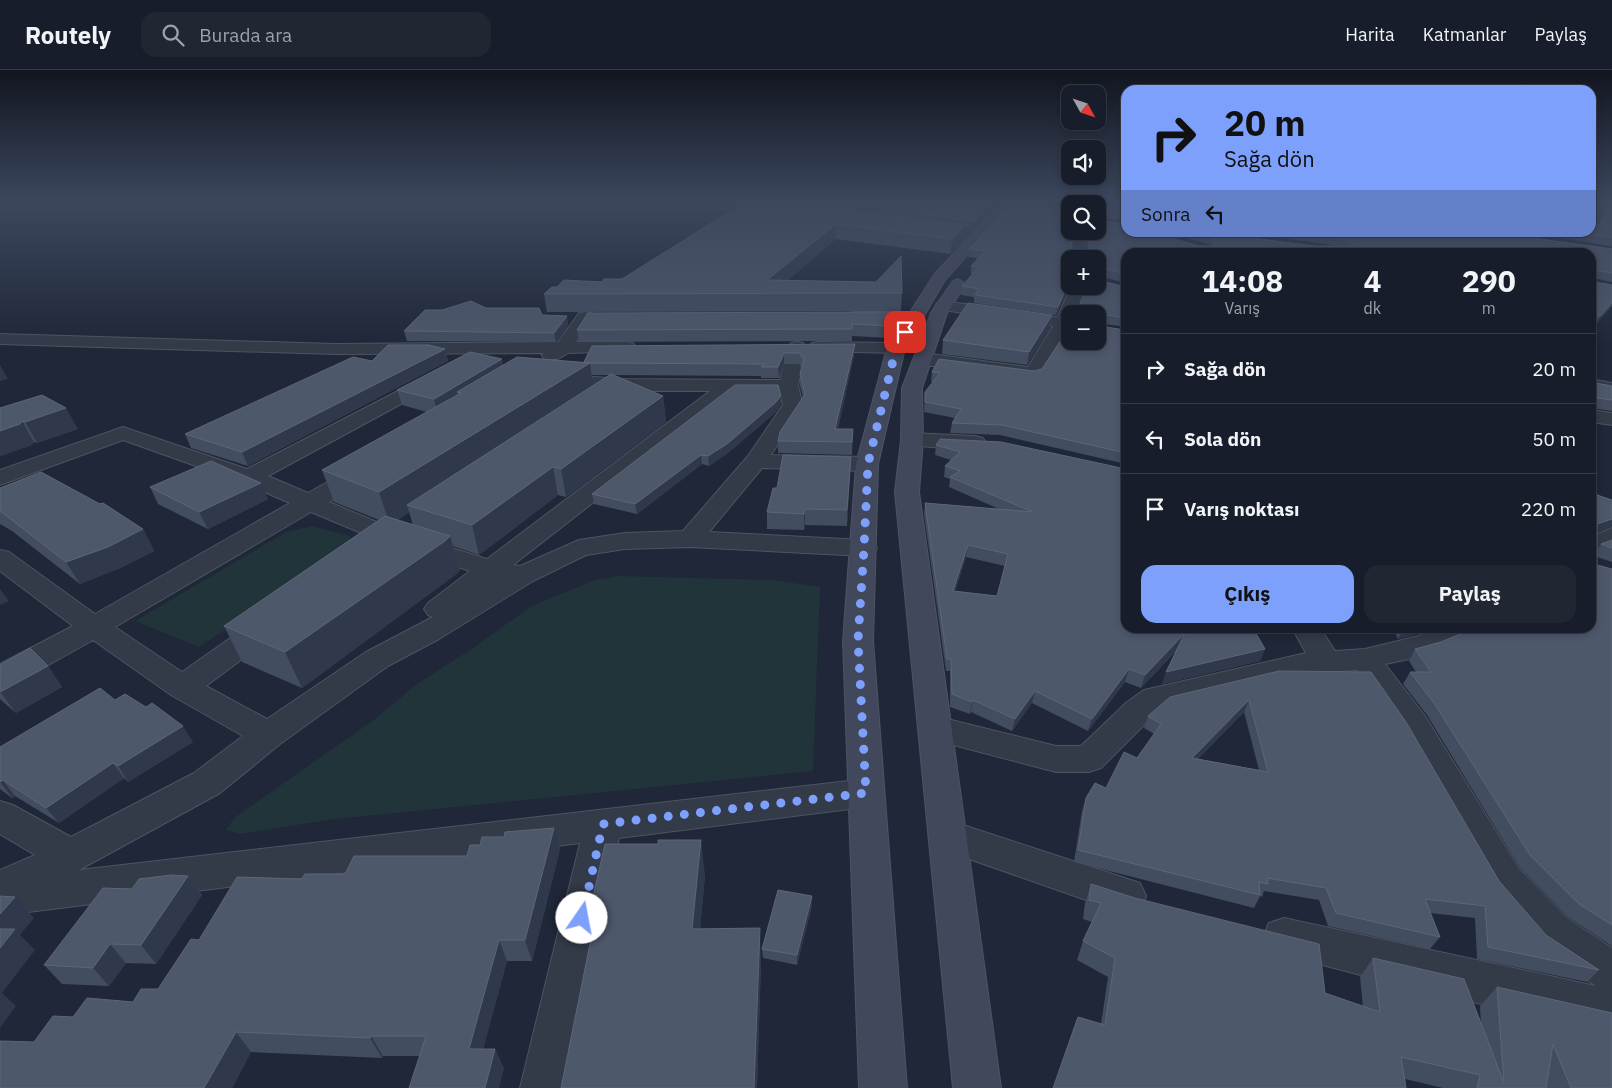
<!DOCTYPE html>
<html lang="tr">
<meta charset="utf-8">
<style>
body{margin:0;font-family:"IBM Plex Sans",sans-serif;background:#202632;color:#f1f3f6;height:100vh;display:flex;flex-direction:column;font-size:19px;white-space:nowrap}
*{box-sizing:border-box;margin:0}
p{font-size:16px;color:#9ea2a8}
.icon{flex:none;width:28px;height:28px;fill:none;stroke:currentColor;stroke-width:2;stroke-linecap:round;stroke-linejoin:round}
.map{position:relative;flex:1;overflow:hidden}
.drawer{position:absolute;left:1121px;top:178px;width:475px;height:385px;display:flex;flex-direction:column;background:#171d2a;border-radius:15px;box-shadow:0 2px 8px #0003,0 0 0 1px #363b47}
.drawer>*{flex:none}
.banner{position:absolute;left:1121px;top:15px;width:475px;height:152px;border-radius:15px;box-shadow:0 2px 8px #0003,0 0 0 1px #363b47;background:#7ca0fb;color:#111;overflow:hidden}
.needle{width:32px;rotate:130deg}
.controls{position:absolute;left:1061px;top:15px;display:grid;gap:10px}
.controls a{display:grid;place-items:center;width:45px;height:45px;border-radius:10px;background:#171d2a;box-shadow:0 2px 8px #0003,0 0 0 1px #363b47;font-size:25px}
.pin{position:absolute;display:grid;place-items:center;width:42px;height:42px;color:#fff;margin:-21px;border-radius:10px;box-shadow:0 2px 8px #0006}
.me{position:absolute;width:55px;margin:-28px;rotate:12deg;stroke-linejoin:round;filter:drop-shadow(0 0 4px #0008)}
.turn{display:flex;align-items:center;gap:18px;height:105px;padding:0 20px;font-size:22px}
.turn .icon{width:65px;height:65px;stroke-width:2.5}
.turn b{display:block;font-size:35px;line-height:42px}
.then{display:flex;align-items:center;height:48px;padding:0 20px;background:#0003;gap:10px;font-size:19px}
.eta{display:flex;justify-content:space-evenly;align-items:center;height:85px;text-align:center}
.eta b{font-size:30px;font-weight:700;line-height:35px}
.primary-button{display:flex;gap:10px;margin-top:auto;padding:10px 20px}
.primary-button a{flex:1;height:58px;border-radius:15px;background:#7ca0fb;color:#111;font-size:20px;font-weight:700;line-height:58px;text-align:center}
.primary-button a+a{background:#202632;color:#f1f3f6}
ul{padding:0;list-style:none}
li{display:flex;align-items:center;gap:15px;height:70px;padding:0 20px;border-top:1px solid #363b47}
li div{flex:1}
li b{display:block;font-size:19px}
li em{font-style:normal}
header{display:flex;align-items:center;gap:30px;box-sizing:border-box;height:70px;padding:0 25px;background:#171d2a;border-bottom:1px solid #363b47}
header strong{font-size:24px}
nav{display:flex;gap:28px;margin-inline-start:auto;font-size:18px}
.search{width:350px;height:45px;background:#202632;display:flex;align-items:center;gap:12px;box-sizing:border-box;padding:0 18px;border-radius:15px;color:#9ea2a8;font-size:19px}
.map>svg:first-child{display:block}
</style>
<header>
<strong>Routely</strong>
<div class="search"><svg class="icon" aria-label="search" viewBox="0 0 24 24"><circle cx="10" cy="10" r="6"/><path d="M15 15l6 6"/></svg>Burada ara</div>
<nav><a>Harita</a><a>Katmanlar</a><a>Paylaş</a></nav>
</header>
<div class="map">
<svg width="1612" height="1018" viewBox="0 0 1612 1018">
<rect width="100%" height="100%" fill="#1f2738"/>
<path fill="#213439" d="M312,456L350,466L354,474L199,577L135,551L286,462Z
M616,506L773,510L820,517L813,701L335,749L239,764L226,760L234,748L375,649L417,614L470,580L532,536L592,511Z"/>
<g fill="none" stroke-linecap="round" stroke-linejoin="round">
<g stroke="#4d5463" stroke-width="2">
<path id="minor" d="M709,132C725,132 771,131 781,142L775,146L715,136Z
M899,132H936L998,140L1004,144L998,148L905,136Z
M1591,132H1603L1601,148L1596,160L1591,161Z
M927,156L979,162L986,166L979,170L922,163L920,160Z
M1079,161H1093L1085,173L1087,189H1073L1071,173Z
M1071,216H1087L1076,244H1070V257L1040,307L1033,309L924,295L917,293L915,289L917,285L924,283L1028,297L1055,253Z
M585,242L591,243L593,247L576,272H627L633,273L636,277L633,281L568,283L558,289H544L542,285L543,283L335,284L0,274V264L335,274L558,272L579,243Z
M854,242H913L919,243L921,247L919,251L913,252L848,251L846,247L848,243Z
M797,272L803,273L806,277L798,316L803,335L771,385L867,387L875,389L878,394L875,399L867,401L762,398L709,462L864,470L873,472L877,478L873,484L864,486L690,477L625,479L586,485L533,511L439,569L388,596L280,674L220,723L79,800L866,709L879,713L884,723L879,733L866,737L619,768L568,1018H520L580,773L4,845L0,843V800L35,785L0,764V731L13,735L71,767L194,703L243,666L171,625L93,570L11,616L0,619V594L73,556L0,501V480L9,482L95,544L290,433L241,412L123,370L0,415V400L123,357L247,399L431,304L438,306L441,310L438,314L268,406L308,423L354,397L362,395L370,397L374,402L370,407L329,432L401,462L487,489L710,321H620L555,316L548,314L545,310L548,306L555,304L620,309L780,310L788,277L791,273ZM735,322H780L783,335L748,386L683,461L625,463L579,470L520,496L513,495ZM311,442L383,472L470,501L428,533L424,539L428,545L433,547L366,582L267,649L206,616L276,564L281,557L276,550L266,548L256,550L182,602L115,557Z
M818,272L896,273L902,274L905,278L902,282L896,283L812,281L809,277L812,273Z
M1591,309L1612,313V325L1591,321Z
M912,363L975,366L983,368L986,373L983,378L975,380L904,375L901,370L904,365Z
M1612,458V476L1591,485V467Z
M1292,558H1320L1335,581L1365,579L1419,566L1435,558H1471C1461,581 1409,589 1385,594L1425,646L1519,799L1567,848L1612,878V964L1395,914L1269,881L1263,867L1269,853L1284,848L1596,916L1537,876L1491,823L1401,663L1357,600L1302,604L1165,637L1151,648L1101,698L1089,702H1056L923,667L918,658L923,649L935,646L1056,676H1081L1127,632L1144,620L1306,583Z
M948,750L1140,813L1146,826L1140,839L1126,844L935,777L929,766L935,755Z"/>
</g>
<g stroke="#4d5463" stroke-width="2">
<path id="tertiary" d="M514,132H558V133C551,140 521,138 514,132Z
M943,231L1070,249V259L937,239L935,236L937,233Z
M1591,340L1612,343V355L1591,352Z"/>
</g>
<g stroke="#4d5463" stroke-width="2">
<path id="secondary" d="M1001,132H1014L945,210L905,278L878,394L873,571L907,1018H859L843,571L856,394L887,278L934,205Z
M958,209L966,214L947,243L922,318L923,370L919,422L1001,1018H953L895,422L901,370L902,318L931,243L953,211Z"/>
</g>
<use href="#minor" fill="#333a48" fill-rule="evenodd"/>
<use href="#tertiary" fill="#333a48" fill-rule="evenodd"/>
<use href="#secondary" fill="#41485b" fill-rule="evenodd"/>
</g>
<path fill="#434d60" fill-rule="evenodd" d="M745,132H926L984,148L973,159L965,158L964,170L950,184L836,169L787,210L902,223L901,241L547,242L544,224L557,217L622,209Z
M953,132H999L993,138Z
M1010,132H1126V151L1098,147V150L1126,154V162H1150L1199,176H1211V175L1166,162H1206L1314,176H1341L1240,162H1348L1355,166L1361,165L1362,162H1490L1612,179V212L1594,208V212L1612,215V236L1595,255L1591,254V182H1126V213L1098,206V189H1070V215H1069L1056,245L974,233V227L961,225L962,216L973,204H971V196L978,188L968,187L969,179L989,159ZM1070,134H1098V161H1091L1088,166L1087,173L1088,183H1073L1071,170L1077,161H1070Z
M1605,132H1612V176L1522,162H1591L1593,154L1600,155L1603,148Z
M1126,217V257L1098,253V256L1126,260V394L1000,365L950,363L952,353L955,348L924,342L925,322L933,312H931L932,302L1034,301L1042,299L1098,244H1072L1073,237L1079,236Z
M486,238L542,245L567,246L568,255L556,272L407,271L404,261L442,240Z
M588,243L891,254L889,268L852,266V271L579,272L577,260Z
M1052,245L1050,258L1027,295L942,284L943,270Z
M592,276L854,285L838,359H853L852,385L778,383V371L803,327L800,316V304L802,298L799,294H784L779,308H761V306L613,305L663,326L666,352L566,427L558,425L479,485L453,476L460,500L455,505L302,618L242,592L224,556L379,450L334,432L322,400L427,342L402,335L397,320L584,292ZM592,305H610L593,316ZM409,442L413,455L398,450Z
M445,279L448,291L248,396L191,378L185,364L372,291Z
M1595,313L1612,316V341L1591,338V320Z
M781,326V335L776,342L728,383L709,396L702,394L637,444L594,434L592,424Z
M0,338L78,359L37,373L34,372L32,375L0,386Z
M936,375L1126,399L1265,579L1260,591L1162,614L1177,580L1141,618L1125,612L1088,661L1032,633L1012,661L971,642L970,644L950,637V601H946L924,444L925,433L999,439L949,417L950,409L944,407L945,396L951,390L935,385ZM966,487L1005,496L997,526L955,521Z
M850,402L847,456L805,455L804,460L767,459V442L777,418Z
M150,417L268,429L208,459L158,434Z
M0,418L143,459L154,481L120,498L80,514L12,461L0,454Z
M1597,463V480L1601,474L1612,470V492L1597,487V495L1612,499V876L1568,847L1520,798L1427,645L1403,614L1410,602H1416L1409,591L1415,579L1441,572L1465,562L1471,558H1591Z
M1392,558H1432L1418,564L1398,569Z
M0,595L48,596L62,617L16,643L0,629Z
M1279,601L1499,811L1546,865L1599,900L1587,912L1477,889L1475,848L1430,843L1440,867L1430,879L1328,856L1319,830L1264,821L1262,827L1260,826L1254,838L1074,792L1082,741L1086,728L1106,718L1137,688L1154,664L1144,658L1148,646ZM1244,642L1259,700L1198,689Z
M115,630L193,672L128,712L124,708L59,753L15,726L12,728L0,719V677Z
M560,779L532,891H507L483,979H495L504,999L420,986H383L382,988L251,982L232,1018H0L34,972L73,947L133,932L158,919L199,870L302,809L345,804L467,786Z
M705,805L700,859L761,893L757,1018H561L592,863L588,849Z
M188,806L202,825L156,894L126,893L109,916L62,914L44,895L132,819Z
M1091,814L1325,923L1363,937L1360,907L1373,888L1481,955L1480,936L1497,917L1612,1018H1443L1405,1009L1406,1018L1101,954L1108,907L1077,890L1083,871L1092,852L1083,849L1085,833Z
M812,826V836L797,895L763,888L762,879Z"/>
<path fill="#30394b" d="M994,132H999L993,138Z
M985,140L984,148L973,159L974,151Z
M836,154V169L772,224L767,210Z
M965,155L964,170L950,184L952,169Z
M1073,161H1077L1069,173L1070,166Z
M1070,209L1069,215L1056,245L1058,237Z
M1612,233V236L1595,255L1600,246Z
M1052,245L1050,258L1027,295L1029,282Z
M567,246L568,255L556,272L554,263Z
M855,274L854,285L835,371V359Z
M445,279L448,291L248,396L242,382Z
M784,283V294L779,308L778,297Z
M502,289L505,304L457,322L459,332L438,344L434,329Z
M590,293L594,321L407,435L409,442L390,455L379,422Z
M0,295L8,309L0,311Z
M663,326L666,352L566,427L561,399Z
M781,326V335L776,342L728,383L709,396L708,386Z
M66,338L78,359L37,373L25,352Z
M22,351L34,372L32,375L0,386V361Z
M701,385L702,394L637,444L635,434Z
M851,387L850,402L847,456V440Z
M553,397L558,425L479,485L472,455Z
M261,413L268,429L208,459L199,442Z
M805,439V455L804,460V444Z
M1612,449V457L1591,465L1597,454Z
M143,459L154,481L120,498L80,514L66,492Z
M450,466L460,500L455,505L302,618L285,582Z
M968,475L966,487L951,532L953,521Z
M0,519L9,531L0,535Z
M1404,558H1432L1418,564L1398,569Z
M1185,563L1181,575L1141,618L1145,605Z
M1265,579L1260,591L1162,614L1166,602Z
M48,596L62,617L16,643L0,622Z
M1129,599L1125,612L1088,661L1092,649Z
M1035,621L1032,633L1012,661L1015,649Z
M973,630L971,642L970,644L972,632Z
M1249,630L1244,642L1187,700L1192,688Z
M183,656L193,672L128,712L118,696Z
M113,693L124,708L59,753L46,738Z
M3,710L15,726L12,728L0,712Z
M554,758L560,779L532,891L525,870Z
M701,770L705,805L697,894L692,859Z
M188,806L202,825L156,894L141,875Z
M812,826V836L797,895V885Z
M15,827L34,848L20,865L35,880L2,923L16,936L0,958V844Z
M760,858L761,893L757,1018H754Z
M499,870L507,891L478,999L469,979Z
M110,874L126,893L109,916L93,898Z
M236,962L251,982L232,1018H204Z
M371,966L383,986L382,988L370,968Z
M495,979L504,999L499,1018H485Z"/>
<path fill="#4e586b" stroke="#5d6679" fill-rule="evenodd" d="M745,132H784L965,155L952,169L836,154L767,210L876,212L901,186L902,223L544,224L552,217H557L564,210L602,212L604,209H622Z
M827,132H926L985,140L974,151Z
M1010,132H1126V143L1100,140L1098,150V134H1070V161H1073L1070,166L1073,183L1090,182L1088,166L1091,161H1098V150L1126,154V162H1150L1199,176H1212L1216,173L1212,168L1194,162H1206L1314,176H1351L1353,174L1344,169L1297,162H1348L1355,166L1361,165L1362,162H1490L1612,179V203L1594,200V212L1612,215V233L1600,246L1591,244V182H1126V204L1099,197L1098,206V189H1070V209L1058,237L975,225L979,219L962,216L979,197L971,196L985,181L969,179L989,159Z
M1591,132H1593V154L1600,155L1606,141L1607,132H1612V168L1577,162H1591Z
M1098,210L1126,217V248L1099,244L1098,256L1126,260V383L1002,355L952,353L961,339L925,332V322L940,303L932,302L939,289L1034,301L1042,299L1070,256V271H1098V244H1073V237L1079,236L1087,216H1098Z
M471,231L486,238H539L542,245L567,246L554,263L404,261L425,240H442Z
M968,233L1052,245L1029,282L943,270Z
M891,242L890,256L852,254V259L577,260L588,243Z
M855,274L835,359H853L852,372L778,371L780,362L805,324L800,304L804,289L799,283H784L778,297H761L765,294L589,293H590L584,292L592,276Z
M388,275H429L445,279L242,382L185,364L353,287L372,291Z
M470,282L502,289L434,329L397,320Z
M517,287L590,293L379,422L322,400L461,323L457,322Z
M611,304L663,326L561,399L553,397L472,455L407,435Z
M1595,313L1612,316V330L1597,328L1595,331Z
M735,315H778L781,326L775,333L727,374L708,386L701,385L635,434L592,424Z
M42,325L66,338L25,352L22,351L20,354L0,361V338Z
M940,369L1001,372L1126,399V558H1253L1265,579L1166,602L1185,563L1145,605L1129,599L1092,649L1035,621L1015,649L973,630L972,632L952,624L951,589H947L925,433L1033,442L950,407L960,401L945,396L960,382L936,375ZM968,475L1008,484L997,526L953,521Z
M783,385L851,387L847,440L805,439L804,444L767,442L773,418H777Z
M211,391L261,413L199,442L150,417Z
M1591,395L1597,425L1612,430V449L1597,454V495L1612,499V855L1579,834L1530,785L1434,633L1410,602H1431L1415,579L1441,572L1465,562L1471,558H1521L1527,560V558H1591Z
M41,402L100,434L103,433L143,459L108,477L66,492L0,441V418Z
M385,446L450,466L445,471L285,582L224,556Z
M1612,470V478L1601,474Z
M30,578L48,596L0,622V595Z
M1279,601L1371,602L1406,652L1499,811L1546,865L1599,900L1488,877L1485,836L1425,829L1440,867L1336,843L1326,818L1267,808L1268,814L1259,812L1260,825L1078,780L1086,728L1095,713L1106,718L1124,682L1137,688L1161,654L1148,646L1170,627ZM1249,630L1268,702L1192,688Z
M100,618L115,630L125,624L146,637L152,633L183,656L118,696L113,693L46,738L3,710L0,712V677Z
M554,758L525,870H499L469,979H495L485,1018H409L426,966H371L370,968L236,962L204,1018H0V971L34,972L53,946L73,947L87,928L133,932L141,919H158L191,869L199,870L237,807L302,809L305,804H345L354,786H467L470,775H480L482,767H504L505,762Z
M658,770H701L692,859L760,858L754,1018H561L595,849H588L605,774H658Z
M171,805L188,806L141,875L110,874L93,898L44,895L103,818L132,819L139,809Z
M1091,814L1135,828L1319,874L1325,923L1380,942L1373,888L1464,909L1504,1013L1497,917L1612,943V1018H1571L1553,974L1546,1018H1477L1480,1005L1401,987L1406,1018H1053L1078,947L1105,955L1115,888L1083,871L1101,833L1089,830Z
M778,820L812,826L797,885L762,879Z
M0,826L15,827L0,844Z
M0,859H15L0,878Z"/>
<linearGradient id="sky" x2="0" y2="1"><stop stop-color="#11151f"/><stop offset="0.48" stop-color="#3c475e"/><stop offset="1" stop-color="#3c475e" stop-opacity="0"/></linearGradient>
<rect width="1612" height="275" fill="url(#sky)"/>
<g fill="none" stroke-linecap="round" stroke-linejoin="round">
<path stroke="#7ca0fb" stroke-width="9" stroke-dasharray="0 16.2" d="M582,848L603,754L866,723L858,570L864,478L868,394L896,278L905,262"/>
</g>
</svg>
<div class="controls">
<a><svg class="needle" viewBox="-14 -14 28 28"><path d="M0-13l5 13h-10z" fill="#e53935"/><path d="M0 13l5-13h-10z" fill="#9ea2a8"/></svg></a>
<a><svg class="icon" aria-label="sound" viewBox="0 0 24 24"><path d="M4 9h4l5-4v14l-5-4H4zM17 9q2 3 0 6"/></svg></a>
<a><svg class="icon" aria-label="search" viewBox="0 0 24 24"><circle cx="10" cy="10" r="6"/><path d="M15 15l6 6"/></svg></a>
<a>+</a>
<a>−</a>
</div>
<div class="pin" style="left:905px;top:262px;background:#d93025"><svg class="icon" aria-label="arrive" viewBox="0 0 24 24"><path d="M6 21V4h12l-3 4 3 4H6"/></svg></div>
<svg class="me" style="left:582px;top:848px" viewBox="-20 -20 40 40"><circle r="19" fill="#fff"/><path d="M0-13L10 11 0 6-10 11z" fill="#7ca0fb"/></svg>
<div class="banner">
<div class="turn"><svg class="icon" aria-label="right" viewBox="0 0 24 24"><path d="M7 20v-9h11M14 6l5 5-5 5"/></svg><div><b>20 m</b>Sağa dön</div></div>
<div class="then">Sonra<svg class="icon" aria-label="left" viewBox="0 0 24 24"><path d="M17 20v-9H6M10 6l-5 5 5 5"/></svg></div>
</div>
<section class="drawer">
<div class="eta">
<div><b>14:08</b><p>Varış</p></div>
<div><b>4</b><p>dk</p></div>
<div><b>290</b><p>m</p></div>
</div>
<ul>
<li><svg class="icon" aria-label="right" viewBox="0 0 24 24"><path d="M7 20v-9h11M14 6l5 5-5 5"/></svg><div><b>Sağa dön</b></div><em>20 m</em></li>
<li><svg class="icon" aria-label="left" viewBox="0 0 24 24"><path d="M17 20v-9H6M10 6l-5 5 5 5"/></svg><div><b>Sola dön</b></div><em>50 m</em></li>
<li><svg class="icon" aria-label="arrive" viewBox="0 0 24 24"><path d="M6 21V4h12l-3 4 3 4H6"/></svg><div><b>Varış noktası</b></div><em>220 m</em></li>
</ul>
<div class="primary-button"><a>Çıkış</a><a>Paylaş</a></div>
</section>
</div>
